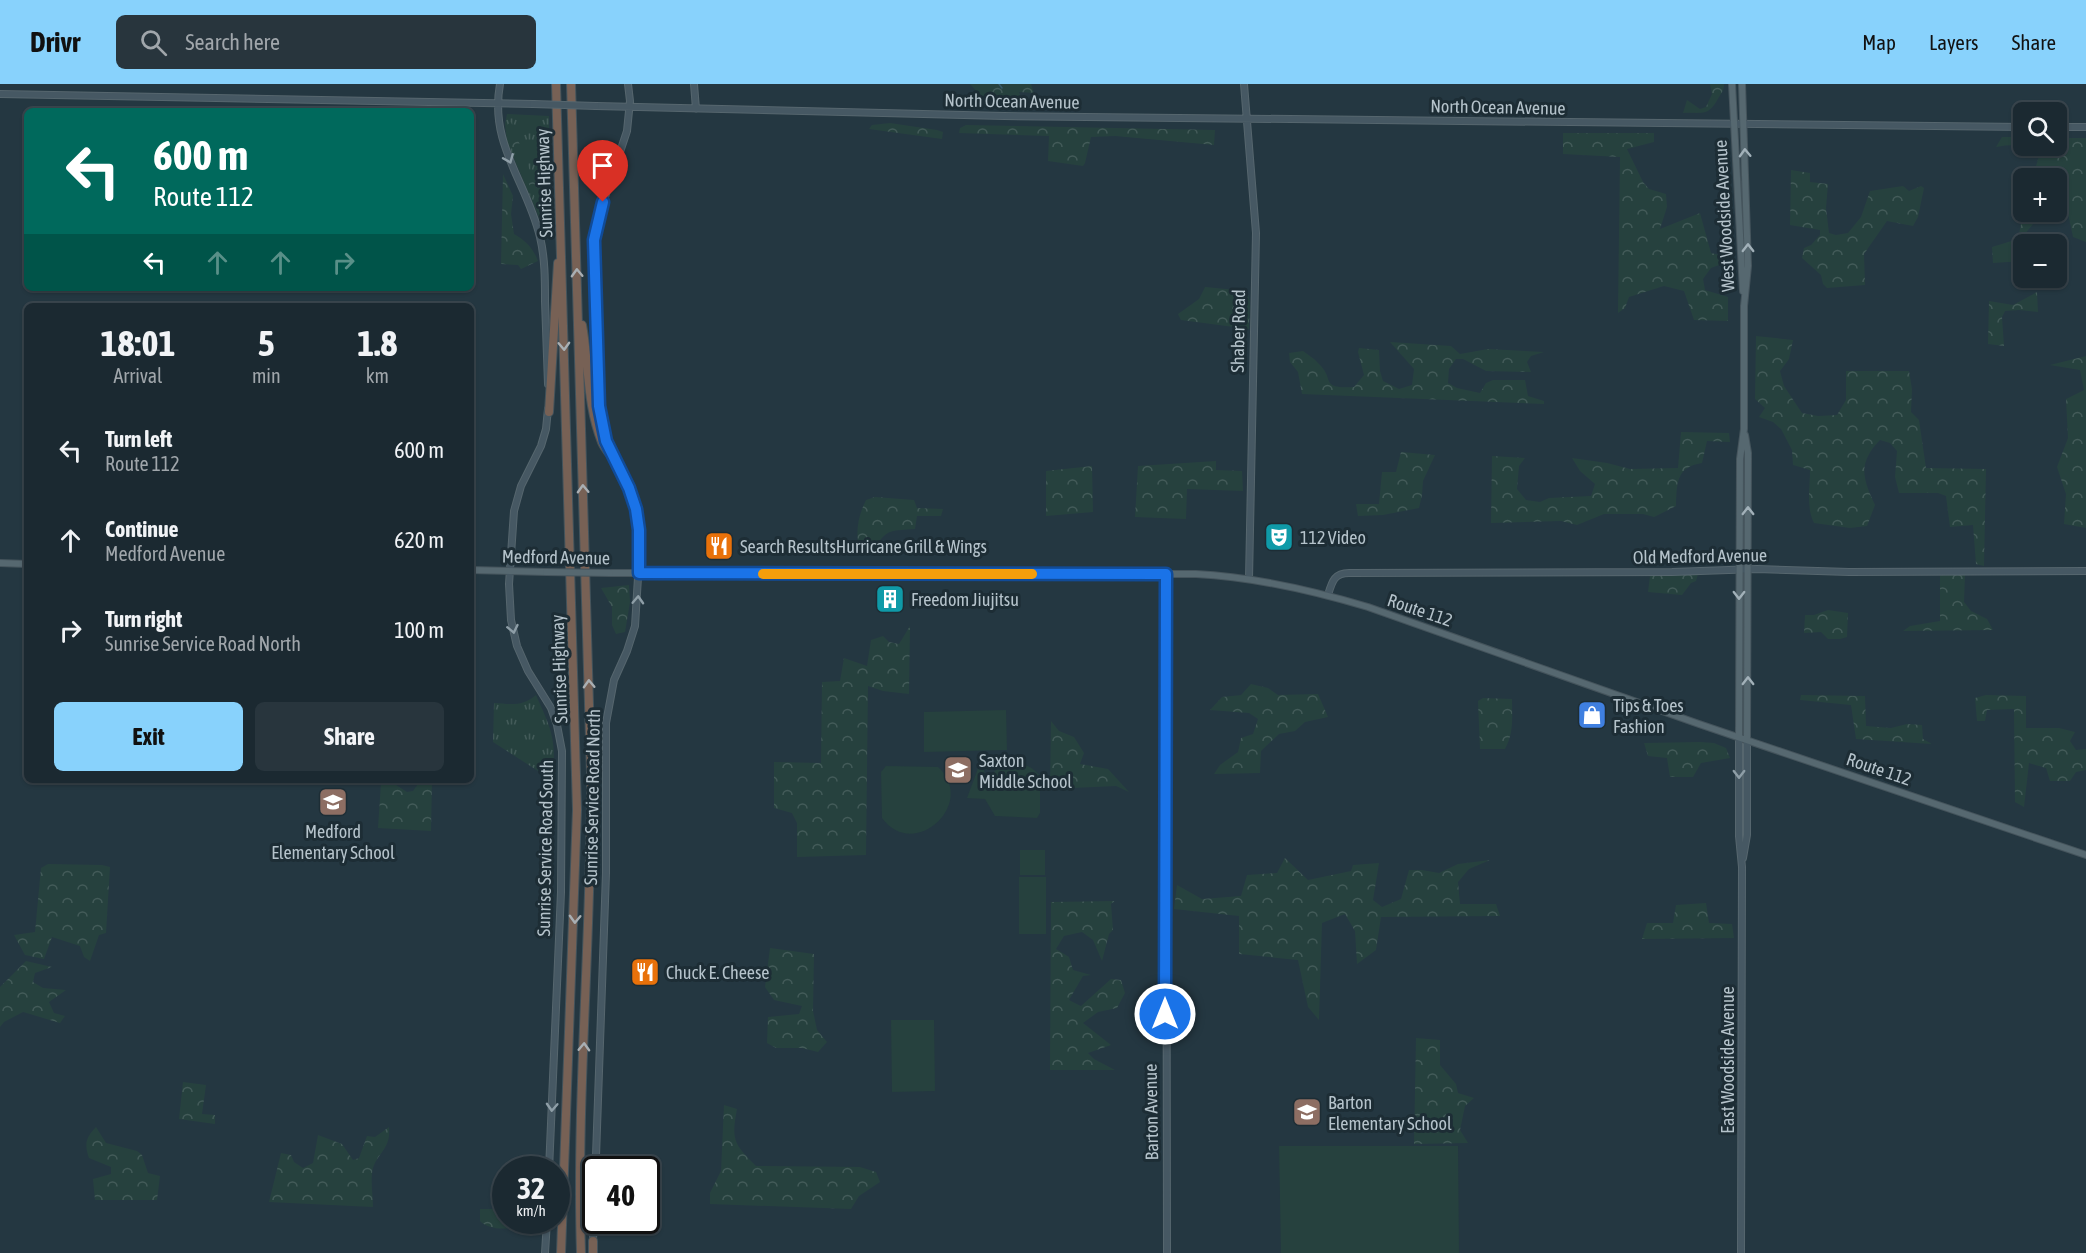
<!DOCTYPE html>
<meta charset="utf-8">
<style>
body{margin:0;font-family:"Asap Condensed",sans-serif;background:#28353d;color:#f1f3f6;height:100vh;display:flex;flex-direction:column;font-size:22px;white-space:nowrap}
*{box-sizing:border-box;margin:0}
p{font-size:20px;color:#a0a6ab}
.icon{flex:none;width:33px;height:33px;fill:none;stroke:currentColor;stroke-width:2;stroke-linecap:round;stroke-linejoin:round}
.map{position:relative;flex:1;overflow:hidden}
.drawer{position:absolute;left:24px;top:219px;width:450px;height:480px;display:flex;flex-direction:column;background:#1b2931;border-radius:9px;box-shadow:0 2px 4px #0004,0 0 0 2px #39454d}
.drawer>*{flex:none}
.banner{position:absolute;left:24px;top:24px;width:450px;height:183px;border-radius:9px;box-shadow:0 2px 4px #0004,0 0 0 2px #39454d;background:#00695c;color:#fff;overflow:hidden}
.buttons{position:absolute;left:2013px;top:18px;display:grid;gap:12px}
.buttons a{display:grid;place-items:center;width:54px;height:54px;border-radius:9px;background:#1b2931;box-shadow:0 2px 4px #0004,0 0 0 2px #39454d;font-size:30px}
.speed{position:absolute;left:492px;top:1072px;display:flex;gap:12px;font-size:30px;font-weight:700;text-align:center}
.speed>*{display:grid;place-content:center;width:78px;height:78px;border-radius:50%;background:#1b2931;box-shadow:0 2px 4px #0004,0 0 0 2px #39454d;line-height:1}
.speed small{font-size:15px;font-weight:400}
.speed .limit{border:3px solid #111;border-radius:9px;background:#fff;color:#111}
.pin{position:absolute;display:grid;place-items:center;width:51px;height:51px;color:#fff;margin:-62px -26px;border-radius:50% 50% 50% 0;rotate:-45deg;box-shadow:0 0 6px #0007}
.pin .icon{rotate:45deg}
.me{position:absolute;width:66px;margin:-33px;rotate:0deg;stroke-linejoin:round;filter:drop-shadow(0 0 4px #0008)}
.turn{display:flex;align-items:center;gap:21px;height:126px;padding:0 30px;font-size:27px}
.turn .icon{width:78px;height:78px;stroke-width:2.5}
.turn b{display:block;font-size:42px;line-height:51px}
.lanes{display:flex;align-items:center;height:57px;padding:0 30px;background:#0003;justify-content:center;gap:30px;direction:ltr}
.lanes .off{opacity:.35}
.eta{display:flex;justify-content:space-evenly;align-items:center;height:102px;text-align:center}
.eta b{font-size:36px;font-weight:700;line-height:42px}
.action{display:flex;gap:12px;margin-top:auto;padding:12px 30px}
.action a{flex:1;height:69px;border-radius:9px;background:#88d2fc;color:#111;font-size:24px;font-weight:700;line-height:69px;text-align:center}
.action a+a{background:#28353d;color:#f1f3f6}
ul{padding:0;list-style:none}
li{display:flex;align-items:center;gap:18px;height:90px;padding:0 30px}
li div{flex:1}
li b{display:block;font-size:22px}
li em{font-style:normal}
header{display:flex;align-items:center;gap:36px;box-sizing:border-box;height:84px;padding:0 30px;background:#88d2fc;color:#111}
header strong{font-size:28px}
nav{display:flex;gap:33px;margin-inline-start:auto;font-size:21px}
.search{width:420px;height:54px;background:#28353d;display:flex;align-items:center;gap:15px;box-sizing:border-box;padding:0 21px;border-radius:9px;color:#a0a6ab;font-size:22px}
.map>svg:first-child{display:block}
</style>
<header>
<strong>Drivr</strong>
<div class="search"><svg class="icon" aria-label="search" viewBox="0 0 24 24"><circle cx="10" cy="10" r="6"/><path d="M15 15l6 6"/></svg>Search here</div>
<nav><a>Map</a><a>Layers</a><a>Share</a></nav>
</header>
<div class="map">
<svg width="2086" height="1169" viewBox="0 0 2086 1169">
<defs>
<pattern id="grass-tufts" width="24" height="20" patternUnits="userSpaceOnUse" patternTransform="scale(1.5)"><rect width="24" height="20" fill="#26413e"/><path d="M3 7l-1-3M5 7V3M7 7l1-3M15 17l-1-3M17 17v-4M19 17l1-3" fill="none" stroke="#435b59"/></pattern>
<pattern id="forest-crowns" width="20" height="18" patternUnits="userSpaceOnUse" patternTransform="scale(1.5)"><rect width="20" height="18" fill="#26413e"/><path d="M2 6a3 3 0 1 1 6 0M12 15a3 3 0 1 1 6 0" fill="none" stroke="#435b59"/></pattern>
</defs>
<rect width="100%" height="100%" fill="#243741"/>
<path fill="url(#grass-tufts)" d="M507,30L549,32L550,143L546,150L507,58L505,40Z
M536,611C552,647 557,656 552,696L493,658L494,619C511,620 522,623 536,611Z"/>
<path fill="url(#forest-crowns)" d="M970,0H1031L1034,9L1019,8L1023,18C995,23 989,21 970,0Z
M1710,0H1724C1724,6 1722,8 1719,13C1708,33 1704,28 1683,29L1687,16L1700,25L1706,23L1712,10Z
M511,38L541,115L544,133L510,59L508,40Z
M890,39L937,46L943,48L942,55L869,45L872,41Z
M966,41L1215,46L1214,61L1115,52L1091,53L1085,79L1083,82L1048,77L1049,52L959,49L960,44Z
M1563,49H1654V58L1627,65L1643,98L1649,105L1666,110L1667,123L1660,145L1700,129L1711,169L1724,172L1727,178L1711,184L1703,195L1705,206L1728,213V237L1694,236L1684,207L1664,202L1629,213L1625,224L1618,229L1620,73L1563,70Z
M2002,53H2023L2024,62H2056L2057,54H2086V158L2073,153L2063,106L2057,104L2056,94H2024V128H2034L2038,134L2024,151L2026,160H2024L2023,177L1993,179L1992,163L2018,155L2021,140L2013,134L2014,121L2023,103L2012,91L2024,89L2036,82L2040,69C2028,59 2011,60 1996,63Z
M1791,86L1810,89V98L1828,100L1826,124L1829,149L1836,151L1848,149L1861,133L1870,107L1903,102L1909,107L1921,102L1924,104L1918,133L1913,142L1887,137L1864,170L1865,201L1827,204L1823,200L1821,191L1802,174L1804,164L1811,161L1820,151V146L1790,141Z
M503,90L513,112L511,130L514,150C526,157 533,164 538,177L521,185L518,181L501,180Z
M1205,203L1247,207L1250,218L1249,245L1181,236L1178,230L1199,215Z
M2037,208L2038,228L2019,226L2005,227L2002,233L2004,262L1988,260L1989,217L2013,221Z
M1756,252L1793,256L1789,275L1780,287L1784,302L1802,329L1818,332L1837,331L1846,316V287H1909L1912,305L1911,328L1919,336L1926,384L1986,385L1984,482L1976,480L1973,441L1950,443L1946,412L1938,409H1899L1895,393L1897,367L1890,359L1880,356C1858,379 1862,393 1875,421L1867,442L1850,444L1814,439C1806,424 1810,402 1810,386L1793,381L1792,366L1781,345L1773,338L1759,333L1765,324L1755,315Z
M1390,258L1451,262L1460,270L1488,265L1544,268L1531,272L1527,278L1531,288L1486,287L1463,275H1456L1449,285L1448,299L1457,304L1480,309L1486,299L1493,296H1525L1528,312L1544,317V320L1302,310L1298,288L1290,278L1289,269L1303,267C1308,271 1314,274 1318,279C1336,295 1318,305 1354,303L1364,291L1358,268L1359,264L1379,266L1380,287L1383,297L1399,305L1412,301L1414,285Z
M2086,272V444L2064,440L2066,410L2057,383L2068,354L2066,315L2084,306L2080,286L2050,281Z
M1681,348L1729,349L1730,358L1707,357L1702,379C1676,383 1677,399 1676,422L1654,433L1643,430H1604L1577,441L1561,437L1491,439L1492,372L1525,374L1519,382L1517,405L1526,416L1540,418L1549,414L1591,412L1595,400L1580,387L1572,374L1607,379L1630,385L1678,384Z
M1401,368L1435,371L1423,397L1422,411L1419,424L1383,431L1358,432L1356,420H1379L1382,388H1396Z
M1216,377V386L1242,387L1243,407L1187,405L1186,435L1135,433L1138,382Z
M1092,382L1093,428L1046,432V387Z
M875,413L914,416L917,424L943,425L941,432H917L915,445C894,447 885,444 876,464H866L858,459C856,444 859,430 866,416Z
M1698,490L1696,497L1691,499L1682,511L1648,508L1650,492Z
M1940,490L1965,491L1964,518L1971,527L1987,535L1993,546L1903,547L1910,542L1940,537Z
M629,501L630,518L625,548L616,550L612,541V523L601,504Z
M1828,526L1848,529L1847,553L1840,555H1828L1821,548L1804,549L1805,531H1814Z
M910,542L909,610L883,607L868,602L866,771L797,773V739L792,729L774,724V678L821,679L822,598L840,597L844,574L867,582L871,556L883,552L889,558L899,560Z
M1251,600L1268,604L1278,611L1318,610L1328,633L1305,638L1295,647L1279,650L1261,667L1260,689L1214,690L1220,681L1238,668L1241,654L1253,650L1258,635L1249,629L1210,626L1222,613L1241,611Z
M1801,611L1865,612L1866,642L1891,644L1907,640L1922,641L1923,655L1932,660L1856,655L1851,621L1800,616Z
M1986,611L2026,612V644H2059L2075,648L2070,657L2076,666L2086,665V686L2076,688L2070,697H2050L2046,684L2029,679L2024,723L2015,718L2014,625L1987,626L1985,637H1977L1975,614Z
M1483,614L1512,615C1512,634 1514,649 1505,665H1480L1478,617Z
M1051,637L1059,647L1074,653L1084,669L1080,680L1108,685L1129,708L1116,702L1050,705Z
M1700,658L1714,659L1726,664L1730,674L1701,679L1693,693H1670L1667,674L1648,672L1644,659Z
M421,696H432L431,747L378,744L381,699L396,701L407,708L413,707Z
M1285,774L1308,796L1351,787L1353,781L1379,779L1373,816L1382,823L1401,815L1409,786H1422L1439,789L1458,780L1490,776L1469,785L1458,798L1460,820H1496L1500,832L1381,833L1376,866L1357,880L1355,847L1345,830L1322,839L1319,936L1308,923L1298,876L1239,870V832L1174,825L1177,801L1202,815L1241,812L1247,791L1277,789Z
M48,780L102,781L110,783L106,849L99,851L90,877L84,873L80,862L52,853L44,875L25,871L14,851L35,848L41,784Z
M1115,817L1111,820L1113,846L1109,850L1102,877L1093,856L1082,848L1064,852L1056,865L1069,873L1073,886L1091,891L1083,892L1069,916L1081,922L1111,895L1121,896L1125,909L1117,924L1098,928L1083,939L1111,961L1088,969L1094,975L1115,986H1050L1051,818Z
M1706,819L1709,839L1732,840L1734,854L1642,855L1647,839H1673L1676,821Z
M770,864L814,870L813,927L817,946L827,958L818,968L802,964H776L767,959L768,933L799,930L802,922L774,916L765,903Z
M26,877L52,883L35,889L33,898L43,904L66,906L49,918L54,929L65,932L60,939L23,928L4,938L0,943V903Z
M1416,954L1440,956V981L1456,1000L1458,1009L1474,1014L1465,1022L1460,1046L1468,1059L1414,1060Z
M183,998L206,1001L202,1030L215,1031V1040L179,1035Z
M724,1021L737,1025C731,1056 734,1060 756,1082L860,1083L876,1088L880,1098L859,1112L851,1125L710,1120V1109L721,1087Z
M96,1043L106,1059L137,1067L142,1071L148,1089L160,1092L157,1116H95L93,1095L111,1090V1083L89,1074C84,1060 86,1053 96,1043Z
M389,1043C391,1065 378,1068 373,1084C370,1095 373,1112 373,1123L269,1118L281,1069L291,1071L294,1078L303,1084L313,1079L318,1051L342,1060L353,1076L359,1074L367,1052L375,1053Z
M480,1125H505L506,1137H533C519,1145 492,1149 480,1137Z"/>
<path fill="#26413e" d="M1006,626L1007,666L924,668V628Z
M980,679H982L987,697C998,676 1025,673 1040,692V729L1037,734L995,732L985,715L967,714Z
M886,682L938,683C978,719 914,778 882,734L881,688Z
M1020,766H1045V791H1020Z
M1019,793H1046V850H1019Z
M891,936H934L935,1007L892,1008Z
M1279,1062H1458L1459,1169H1281Z"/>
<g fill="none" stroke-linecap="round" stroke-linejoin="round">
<path stroke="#375868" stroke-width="1.5" d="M999,0L1002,4"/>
<g stroke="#56666e" stroke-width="8">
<path id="secondary" d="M500,0C489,61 527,98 540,153C545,174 545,196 545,217C546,245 547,272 548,300
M694,0L696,25
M1244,0L1256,149L1249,495
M0,10L533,20
M596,22L1004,32L2024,43
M2056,43H2086
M548,325L546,345L541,362L521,402L514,427L509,500L511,536L517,562L528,587L551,624L557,641L562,667L561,808L549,1086
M1166,490L1167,1169
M1328,511C1332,498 1334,489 1349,489L1672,488L1757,485L1849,488L2086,487
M1739,653V752L1742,783L1741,1169
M1743,774L1747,751V656
M593,1157L606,789V639L614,596L627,567L635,542L639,477L638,436L633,415L627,397L610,367L600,331L594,156L600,128L627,47L630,17L628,0
M545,1169L547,1137"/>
</g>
<g stroke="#45545c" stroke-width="8">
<path id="primary" d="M1732,0L1743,207
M1745,351L1748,369L1747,656
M0,479L27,480
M471,486L546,488
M610,489L1196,490C1255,493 1311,506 1368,523L1699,640L2086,771
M1739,653L1740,375L1744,345V222L1748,182L1742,0"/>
</g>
<g stroke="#43535b" stroke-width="10">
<path id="highway" d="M556,0L577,726L561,1169
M571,0L591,689C592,849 576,1009 581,1169
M582,241C589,280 587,321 602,358C605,365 611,371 615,377
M549,328L558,179
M593,1169V1157"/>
</g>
<use href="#secondary" stroke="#465863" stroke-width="6"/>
<use href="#primary" stroke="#566870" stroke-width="6"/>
<use href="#highway" stroke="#776155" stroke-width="8"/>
<g stroke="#56666e" stroke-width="8" stroke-linecap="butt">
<path id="secondary-bridge" d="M533,20L596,22"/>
</g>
<g stroke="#45545c" stroke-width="8" stroke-linecap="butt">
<path id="primary-bridge" d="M546,488L610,489"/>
</g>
<use href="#secondary-bridge" stroke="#465863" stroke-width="6"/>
<use href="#primary-bridge" stroke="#566870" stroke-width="6"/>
</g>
<defs><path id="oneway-chevron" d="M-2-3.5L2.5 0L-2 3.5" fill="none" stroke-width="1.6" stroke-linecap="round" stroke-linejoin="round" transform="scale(1.5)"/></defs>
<g stroke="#a2b1b9">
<use href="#oneway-chevron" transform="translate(1745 69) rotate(-92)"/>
<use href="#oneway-chevron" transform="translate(1748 164) rotate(-90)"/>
<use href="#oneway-chevron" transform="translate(1748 427) rotate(-90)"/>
<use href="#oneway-chevron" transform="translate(1739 511) rotate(90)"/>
<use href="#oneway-chevron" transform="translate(1748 597) rotate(-90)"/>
</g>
<g stroke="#8e9ea7">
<use href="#oneway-chevron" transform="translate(509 75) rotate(68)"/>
<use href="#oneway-chevron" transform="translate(638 516) rotate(-87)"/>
<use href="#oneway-chevron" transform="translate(513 545) rotate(78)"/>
<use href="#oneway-chevron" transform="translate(1739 690) rotate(90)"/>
<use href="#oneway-chevron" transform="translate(552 1023) rotate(93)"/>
</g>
<g stroke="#a9afb3">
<use href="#oneway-chevron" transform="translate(577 189) rotate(-92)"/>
<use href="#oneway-chevron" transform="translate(564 262) rotate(88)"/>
<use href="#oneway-chevron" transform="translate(583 405) rotate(-92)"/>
<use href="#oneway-chevron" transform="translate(589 600) rotate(-92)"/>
<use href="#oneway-chevron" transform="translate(575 835) rotate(92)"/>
<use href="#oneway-chevron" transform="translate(584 963) rotate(-88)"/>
</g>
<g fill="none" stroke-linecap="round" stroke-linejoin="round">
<g stroke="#114b97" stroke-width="15">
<path id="route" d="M603,118L594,156L599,322L606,357L629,404L636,425L639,446V489L1166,490L1165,930"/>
</g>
<use href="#route" stroke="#1a73e8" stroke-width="10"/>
<path stroke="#f59e0b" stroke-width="10" d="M763,490H1032"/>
</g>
<defs>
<g id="theatre-square" transform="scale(1.5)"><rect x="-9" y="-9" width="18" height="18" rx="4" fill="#0f9aa8" stroke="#1d2d35"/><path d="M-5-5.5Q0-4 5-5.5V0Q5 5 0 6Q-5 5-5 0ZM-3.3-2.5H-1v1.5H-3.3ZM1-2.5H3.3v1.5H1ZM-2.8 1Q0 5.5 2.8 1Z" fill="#fff"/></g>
<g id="restaurant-square" transform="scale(1.5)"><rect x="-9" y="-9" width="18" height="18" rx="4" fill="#e8710a" stroke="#1d2d35"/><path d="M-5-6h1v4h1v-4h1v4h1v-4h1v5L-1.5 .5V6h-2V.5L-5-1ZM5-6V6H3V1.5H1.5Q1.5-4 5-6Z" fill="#fff"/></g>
<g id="building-square" transform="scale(1.5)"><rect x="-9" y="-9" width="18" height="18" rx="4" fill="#0f9aa8" stroke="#1d2d35"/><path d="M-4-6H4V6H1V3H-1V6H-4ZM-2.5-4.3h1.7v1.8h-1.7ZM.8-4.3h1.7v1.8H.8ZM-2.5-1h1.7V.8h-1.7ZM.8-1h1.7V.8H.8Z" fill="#fff"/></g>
<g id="shop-square" transform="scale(1.5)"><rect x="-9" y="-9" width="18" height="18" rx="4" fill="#3f7fe0" stroke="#1d2d35"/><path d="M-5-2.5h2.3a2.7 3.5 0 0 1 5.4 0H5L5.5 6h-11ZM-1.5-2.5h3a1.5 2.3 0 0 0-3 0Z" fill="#fff"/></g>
<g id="school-square" transform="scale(1.5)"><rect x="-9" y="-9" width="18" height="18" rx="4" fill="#8d6e63" stroke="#1d2d35"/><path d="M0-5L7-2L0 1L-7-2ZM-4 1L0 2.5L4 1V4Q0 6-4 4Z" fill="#fff"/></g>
</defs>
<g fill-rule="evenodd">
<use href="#theatre-square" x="1279" y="453"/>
<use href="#restaurant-square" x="719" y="462"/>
<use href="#building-square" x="890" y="515"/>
<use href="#shop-square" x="1592" y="631"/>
<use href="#school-square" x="958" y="686"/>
<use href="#school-square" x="333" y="718"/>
<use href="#restaurant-square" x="645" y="888"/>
<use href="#school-square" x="1307" y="1028"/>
</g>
<g text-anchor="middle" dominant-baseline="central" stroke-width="6" stroke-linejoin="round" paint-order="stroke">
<g font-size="18" fill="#b5c3cb" stroke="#1d2d35">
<text transform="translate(1012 17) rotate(1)">North Ocean Avenue</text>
<text transform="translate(1498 23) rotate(1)">North Ocean Avenue</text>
<text transform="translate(544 99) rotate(-92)">Sunrise Highway</text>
<text transform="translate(1724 132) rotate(-93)">West Woodside Avenue</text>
<text transform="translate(1238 247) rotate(-89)">Shaber Road</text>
<text transform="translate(1700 472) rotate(-1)">Old Medford Avenue</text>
<text transform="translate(556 473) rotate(1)">Medford Avenue</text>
<text transform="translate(1420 526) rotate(19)">Route 112</text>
<text transform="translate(559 585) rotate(-92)">Sunrise Highway</text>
<text transform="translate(1879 685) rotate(19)">Route 112</text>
<text transform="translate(592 713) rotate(-89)">Sunrise Service Road North</text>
<text transform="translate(545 764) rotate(-89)">Sunrise Service Road South</text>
<text transform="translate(1727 976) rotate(-90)">East Woodside Avenue</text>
<text transform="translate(1151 1028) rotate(-91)">Barton Avenue</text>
</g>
<g font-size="18" fill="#b5c3cb" stroke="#1d2d35" text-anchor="start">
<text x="1300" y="453">112 Video</text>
<text x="740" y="462">Search ResultsHurricane Grill &amp; Wings</text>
<text x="911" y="515">Freedom Jiujitsu</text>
<text x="1613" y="621">Tips &amp; Toes<tspan x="1613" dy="21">Fashion</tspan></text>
<text x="979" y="676">Saxton<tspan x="979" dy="21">Middle School</tspan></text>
<text x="333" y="747" text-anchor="middle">Medford<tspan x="333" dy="21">Elementary School</tspan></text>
<text x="666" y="888">Chuck E. Cheese</text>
<text x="1328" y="1018">Barton<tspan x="1328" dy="21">Elementary School</tspan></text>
</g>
</g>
</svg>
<div class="buttons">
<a><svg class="icon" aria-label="search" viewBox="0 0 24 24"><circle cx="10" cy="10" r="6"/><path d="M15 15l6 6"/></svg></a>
<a>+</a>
<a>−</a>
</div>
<div class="speed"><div>32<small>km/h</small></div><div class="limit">40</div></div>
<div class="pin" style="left:603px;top:118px;background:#d93025"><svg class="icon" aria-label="arrive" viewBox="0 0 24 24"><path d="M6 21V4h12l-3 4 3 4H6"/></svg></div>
<svg class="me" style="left:1165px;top:930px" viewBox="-20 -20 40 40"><circle r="17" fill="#1a73e8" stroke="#fff" stroke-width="3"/><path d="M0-11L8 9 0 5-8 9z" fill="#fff"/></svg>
<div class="banner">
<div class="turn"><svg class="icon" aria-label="left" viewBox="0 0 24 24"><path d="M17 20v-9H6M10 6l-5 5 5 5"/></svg><div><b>600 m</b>Route 112</div></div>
<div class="lanes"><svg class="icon" aria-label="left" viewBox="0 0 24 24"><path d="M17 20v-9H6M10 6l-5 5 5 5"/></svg><svg class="icon off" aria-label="ahead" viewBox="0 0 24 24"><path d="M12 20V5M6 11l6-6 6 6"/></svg><svg class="icon off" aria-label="ahead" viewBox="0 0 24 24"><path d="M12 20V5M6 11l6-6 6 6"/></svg><svg class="icon off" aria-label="right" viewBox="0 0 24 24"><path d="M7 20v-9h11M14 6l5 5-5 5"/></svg></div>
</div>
<section class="drawer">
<div class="eta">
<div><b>18:01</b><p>Arrival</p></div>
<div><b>5</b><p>min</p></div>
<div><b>1.8</b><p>km</p></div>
</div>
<ul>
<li><svg class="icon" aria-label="left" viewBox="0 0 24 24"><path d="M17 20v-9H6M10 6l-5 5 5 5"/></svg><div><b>Turn left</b><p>Route 112</p></div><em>600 m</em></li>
<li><svg class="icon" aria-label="ahead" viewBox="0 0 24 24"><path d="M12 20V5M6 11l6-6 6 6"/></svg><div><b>Continue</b><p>Medford Avenue</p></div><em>620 m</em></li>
<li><svg class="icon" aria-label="right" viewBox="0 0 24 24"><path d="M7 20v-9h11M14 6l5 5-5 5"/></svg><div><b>Turn right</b><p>Sunrise Service Road North</p></div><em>100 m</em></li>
</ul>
<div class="action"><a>Exit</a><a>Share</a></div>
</section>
</div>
